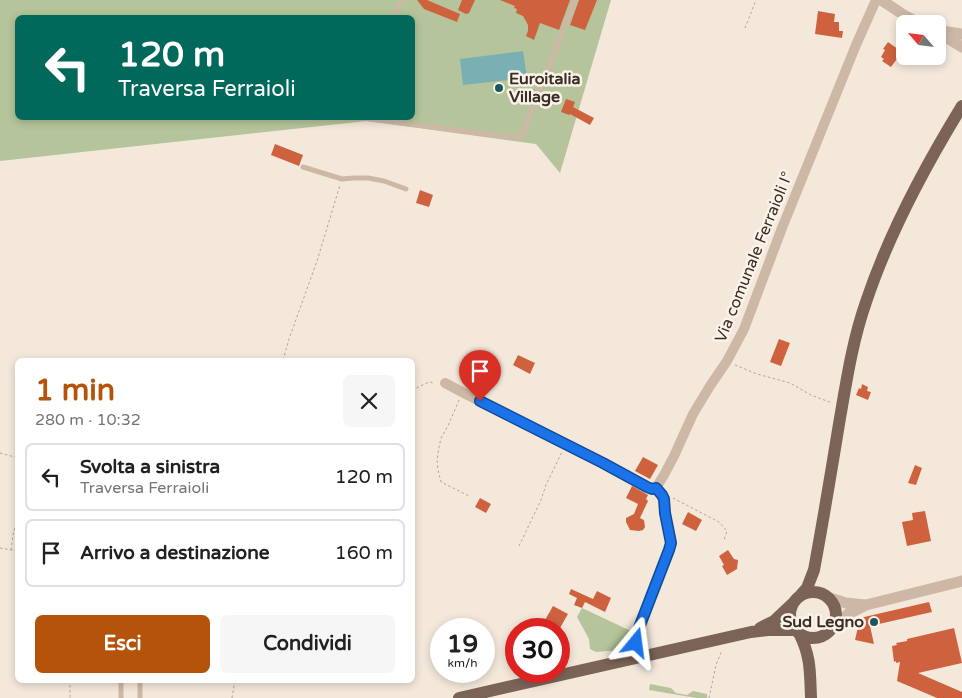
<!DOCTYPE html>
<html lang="it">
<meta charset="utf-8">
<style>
body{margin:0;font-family:"Varela Round",sans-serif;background:#f6f6f6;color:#202124;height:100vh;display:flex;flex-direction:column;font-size:19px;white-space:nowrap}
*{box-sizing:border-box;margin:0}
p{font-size:16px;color:#757577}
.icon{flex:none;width:28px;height:28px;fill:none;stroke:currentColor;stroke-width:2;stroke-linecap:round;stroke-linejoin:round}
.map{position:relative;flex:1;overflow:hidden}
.side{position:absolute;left:15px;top:358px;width:400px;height:325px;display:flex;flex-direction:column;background:#fff;border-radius:8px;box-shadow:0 2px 8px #0003}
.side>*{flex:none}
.top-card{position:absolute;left:15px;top:15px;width:400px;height:105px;border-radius:8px;box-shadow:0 2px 8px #0003;background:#00695c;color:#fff;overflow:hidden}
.needle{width:32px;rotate:298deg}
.buttons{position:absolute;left:896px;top:15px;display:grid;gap:10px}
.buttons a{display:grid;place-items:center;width:50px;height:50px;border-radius:8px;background:#fff;box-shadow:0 2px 8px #0003;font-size:25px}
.speed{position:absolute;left:430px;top:618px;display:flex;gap:10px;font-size:25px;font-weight:700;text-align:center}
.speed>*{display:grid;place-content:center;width:65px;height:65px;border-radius:50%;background:#fff;box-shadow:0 2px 8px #0003;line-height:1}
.speed small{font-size:12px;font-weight:400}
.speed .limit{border:8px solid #d22;background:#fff;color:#111}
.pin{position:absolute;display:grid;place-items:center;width:42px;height:42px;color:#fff;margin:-51px -21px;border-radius:50% 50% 50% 0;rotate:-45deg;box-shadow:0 0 5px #0007}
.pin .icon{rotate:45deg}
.me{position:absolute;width:55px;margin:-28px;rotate:16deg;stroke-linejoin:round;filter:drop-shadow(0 0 4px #0008)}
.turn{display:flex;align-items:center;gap:18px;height:105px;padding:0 20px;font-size:22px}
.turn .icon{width:65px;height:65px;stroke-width:2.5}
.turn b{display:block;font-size:35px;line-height:42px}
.round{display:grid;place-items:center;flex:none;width:52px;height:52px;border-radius:8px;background:#f6f6f6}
.headline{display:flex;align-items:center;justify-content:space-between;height:85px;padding:0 20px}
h1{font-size:30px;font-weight:700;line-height:38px;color:#b45309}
.primary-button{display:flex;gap:10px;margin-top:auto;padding:10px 20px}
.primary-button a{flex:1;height:58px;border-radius:8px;background:#b45309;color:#fff;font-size:20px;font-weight:700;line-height:58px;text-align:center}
.primary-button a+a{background:#f6f6f6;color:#202124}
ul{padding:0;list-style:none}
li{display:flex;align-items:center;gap:15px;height:68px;margin:0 10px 8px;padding:0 10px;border:2px solid #e0e0e0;border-radius:8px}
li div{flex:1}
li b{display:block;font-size:19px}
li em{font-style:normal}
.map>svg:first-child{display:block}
</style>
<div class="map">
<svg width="962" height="698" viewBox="0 0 962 698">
<rect width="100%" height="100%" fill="#f4e8db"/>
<path fill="#b5c49a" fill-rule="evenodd" d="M0,0H611L560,173L536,144L367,121L0,161ZM18,18H412V118H18Z
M582,608L633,632L620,650L596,652L590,649L589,639L577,617Z
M650,684L671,688L676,693L687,695L693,691L707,694V698H696L649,690Z"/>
<path fill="#78b0b3" d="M523,51L527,78L463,85L460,59Z"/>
<path fill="#ce623e" d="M417,0H427L460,14L457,22L424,9Z
M462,0H475L469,13L466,14L458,10Z
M500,0H570L559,30L540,23L534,40L526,36L528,31V25L523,16L516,13L517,9L514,8L515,6Z
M579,0H597L585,30L570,25Z
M818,11L835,14L834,22H839V31H843L842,38L815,34Z
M888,42L902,52L891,67L882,61L884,59L881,57L885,50L883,49Z
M566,99L575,102L573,107L594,118L590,125L570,114L569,115L561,112Z
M275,144L303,155L299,166L271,155Z
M420,190L433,195L429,207L416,203Z
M779,339L790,343L781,366L770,362Z
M518,355L535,363L530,374L513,365Z
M862,384L868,387L867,391L871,392L868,400L856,395L859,388L861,389Z
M643,457L658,465L650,479L635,471Z
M915,465L922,468L916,485L908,483Z
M632,486L648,495L646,499L648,501L640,518L644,520L645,527L643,530L639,531L630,530L626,522V518L634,514L638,504L626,498Z
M480,498L491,504L486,513L475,507Z
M925,511L931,541L907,546L902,522L913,520L912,513Z
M688,512L702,520L696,531L682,524Z
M728,550L734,559L738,560L737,569L727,575L722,566L724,565L719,556Z
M571,589L593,599L597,591L611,598L605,612L585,602L582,608L574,605L577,598L569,594Z
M929,602L932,612L870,626L874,644L855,640L860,618Z
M553,606L568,614L560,628L545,620Z
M954,628L962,663L918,673L962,692V698H937L897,681L900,662L896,663V661L894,662L892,646L897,645L896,643L907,641V639Z"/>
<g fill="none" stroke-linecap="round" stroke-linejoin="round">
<path stroke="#b9a290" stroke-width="1" stroke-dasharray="2.5 2.5" stroke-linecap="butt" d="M745,28L756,0
M283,360L289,339L317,261L340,185
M735,365L757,374L790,383L811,395L832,403
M412,390L429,382L435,383
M459,400L448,426L441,438L439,447L437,460L438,470L441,482L469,496
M0,453L18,458
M673,498L719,522L727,531L724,540
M519,546L541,500L546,485L562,452
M0,548L18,551
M11,550L13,535L18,515
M70,680V698
M232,698L235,680
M709,698L716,665L722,650"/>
<path stroke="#cdb8a6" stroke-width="5" d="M394,18L401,0
M362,118L518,138L522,135L575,0
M303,167L342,179L354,178H368L384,181L406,189
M121,698V680
M140,698V680"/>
<path stroke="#cdb8a6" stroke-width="10" d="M445,383C512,419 581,450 647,487L652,489L656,488
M631,659L636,643L637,633L669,550L671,538L665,513L664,499L662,495L656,488L664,475L674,456L693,414L710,386L727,361L744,329L782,228L856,45L876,0"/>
<path stroke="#cdb8a6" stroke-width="11" d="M881,0L904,15L921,24
M941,31L962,34
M938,32L962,47
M827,597L846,603L865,605
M831,629L848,614L866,605L962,581"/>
<path stroke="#7b6457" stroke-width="12" d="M790 615a23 23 0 1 1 46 0a23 23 0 1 1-46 0Z
M799,597L807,588L814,570C823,521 831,473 839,424C846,384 852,342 866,302C889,233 924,168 962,106
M760,628L774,621L792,604
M799,633C811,656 810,673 811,698
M459,698L751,632L768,630H795"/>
</g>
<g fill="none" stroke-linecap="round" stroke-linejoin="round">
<g stroke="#114b97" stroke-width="12">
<path id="route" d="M480,401L603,463L647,487L652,489L656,488L662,495L664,499L665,513L671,543L669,550L637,633L636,643"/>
</g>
<use href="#route" stroke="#1a73e8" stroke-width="9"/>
</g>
<g fill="#1a585d" stroke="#fbf2e8" stroke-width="2">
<circle cx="499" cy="88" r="5"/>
<circle cx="874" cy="622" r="5"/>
</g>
<g text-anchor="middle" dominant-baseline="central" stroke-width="5" stroke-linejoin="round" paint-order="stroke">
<g font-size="16" font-weight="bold" fill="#382d27" stroke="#fbf2e8" text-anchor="start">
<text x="509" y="79">Euroitalia<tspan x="509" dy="18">Village</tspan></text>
<text x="864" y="622" text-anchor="end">Sud Legno</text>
</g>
<g font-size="16" fill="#382d27" stroke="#fbf2e8">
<text transform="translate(754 257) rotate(-68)">Via comunale Ferraioli I°</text>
</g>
</g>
</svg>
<div class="buttons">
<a><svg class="needle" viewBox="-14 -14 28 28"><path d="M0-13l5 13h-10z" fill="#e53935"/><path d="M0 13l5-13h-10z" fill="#757577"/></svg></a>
</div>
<div class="speed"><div>19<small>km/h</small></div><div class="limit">30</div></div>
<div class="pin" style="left:480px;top:401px;background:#d93025"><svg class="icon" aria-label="arrive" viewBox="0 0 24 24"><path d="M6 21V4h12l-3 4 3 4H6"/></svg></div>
<svg class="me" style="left:636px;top:643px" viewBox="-20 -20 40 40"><path d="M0-17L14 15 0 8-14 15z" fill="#1a73e8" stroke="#fff" stroke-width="4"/></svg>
<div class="top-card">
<div class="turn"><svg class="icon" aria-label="left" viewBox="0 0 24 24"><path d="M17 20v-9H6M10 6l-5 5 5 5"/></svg><div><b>120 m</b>Traversa Ferraioli</div></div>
</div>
<section class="side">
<div class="headline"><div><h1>1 min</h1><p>280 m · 10:32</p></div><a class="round"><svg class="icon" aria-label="close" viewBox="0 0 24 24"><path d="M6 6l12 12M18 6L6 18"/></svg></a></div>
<ul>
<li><svg class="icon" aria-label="left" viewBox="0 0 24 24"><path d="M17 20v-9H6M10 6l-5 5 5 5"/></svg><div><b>Svolta a sinistra</b><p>Traversa Ferraioli</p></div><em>120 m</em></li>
<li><svg class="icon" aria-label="arrive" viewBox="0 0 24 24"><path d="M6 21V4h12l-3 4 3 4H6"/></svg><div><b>Arrivo a destinazione</b></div><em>160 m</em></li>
</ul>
<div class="primary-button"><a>Esci</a><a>Condividi</a></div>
</section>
</div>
